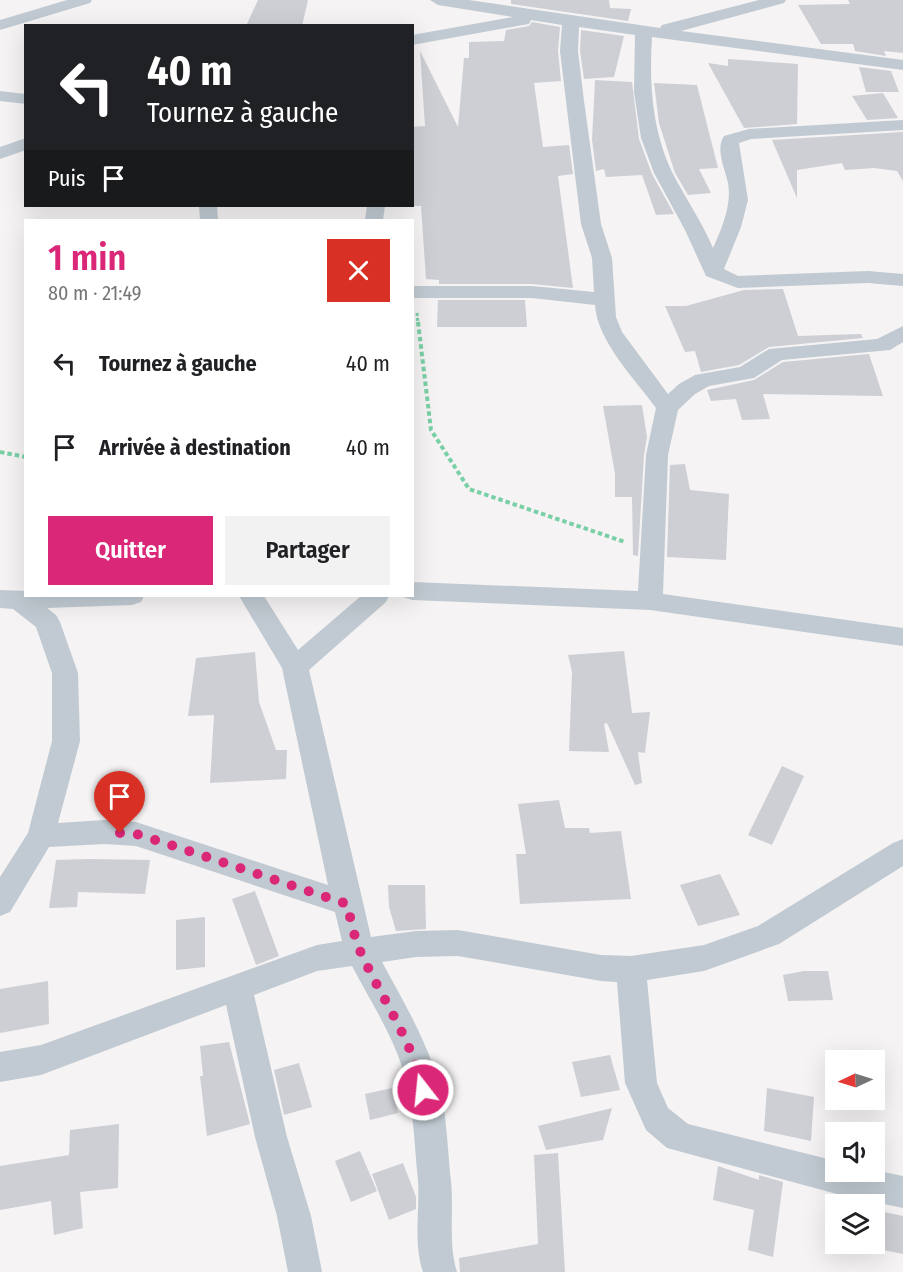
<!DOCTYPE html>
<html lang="fr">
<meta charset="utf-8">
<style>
body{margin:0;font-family:"Fira Sans Condensed",sans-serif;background:#f2f2f2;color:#202124;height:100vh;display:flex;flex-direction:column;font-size:22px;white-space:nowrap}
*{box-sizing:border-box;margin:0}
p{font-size:20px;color:#757577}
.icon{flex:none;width:33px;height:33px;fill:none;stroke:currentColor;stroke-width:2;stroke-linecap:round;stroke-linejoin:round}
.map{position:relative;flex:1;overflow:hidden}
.sheet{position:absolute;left:24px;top:219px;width:390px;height:378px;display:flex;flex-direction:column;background:#fff;border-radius:0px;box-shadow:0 6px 24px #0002}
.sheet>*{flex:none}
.guide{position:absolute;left:24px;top:24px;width:390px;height:183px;border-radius:0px;box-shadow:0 6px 24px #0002;background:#202124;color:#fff;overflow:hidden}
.needle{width:39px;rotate:266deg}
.fabs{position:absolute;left:825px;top:1050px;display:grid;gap:12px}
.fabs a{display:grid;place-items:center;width:60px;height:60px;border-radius:0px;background:#fff;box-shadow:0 6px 24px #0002;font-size:30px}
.pin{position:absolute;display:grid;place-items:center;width:51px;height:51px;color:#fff;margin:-62px -26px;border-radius:50% 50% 50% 0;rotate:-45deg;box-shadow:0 0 6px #0007}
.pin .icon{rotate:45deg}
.me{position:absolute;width:66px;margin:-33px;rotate:344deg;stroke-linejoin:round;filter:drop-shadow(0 0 4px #0008)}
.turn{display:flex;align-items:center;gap:21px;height:126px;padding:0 24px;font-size:27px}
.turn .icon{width:78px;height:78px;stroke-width:2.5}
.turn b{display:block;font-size:42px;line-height:51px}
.then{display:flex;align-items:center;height:57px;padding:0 24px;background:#0003;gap:12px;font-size:22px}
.round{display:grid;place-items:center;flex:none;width:63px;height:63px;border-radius:0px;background:#f2f2f2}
.summary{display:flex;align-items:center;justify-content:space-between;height:102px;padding:0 24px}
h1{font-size:36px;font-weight:600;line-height:45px;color:#db2777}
.button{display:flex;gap:12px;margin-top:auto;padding:12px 24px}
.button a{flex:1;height:69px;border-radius:0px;background:#db2777;color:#fff;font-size:24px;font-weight:600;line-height:69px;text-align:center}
.button a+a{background:#f2f2f2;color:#202124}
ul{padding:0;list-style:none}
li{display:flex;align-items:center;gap:18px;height:84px;padding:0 24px}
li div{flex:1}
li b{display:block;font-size:22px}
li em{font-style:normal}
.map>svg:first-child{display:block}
</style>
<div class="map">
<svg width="903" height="1272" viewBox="0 0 903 1272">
<rect width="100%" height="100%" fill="#f5f3f3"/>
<path fill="#cdcfd5" d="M258,0H308L302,26H246Z
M511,0H609L610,8L631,9L628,21L511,4Z
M848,0H903V53L884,51L886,56L855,51L853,44H821L798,5L850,4Z
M532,22L560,27L558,51L561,81L534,83L543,147L569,145L573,174L558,176L573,288L532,284H439V280L426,279L421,206H412V127L425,126L420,51L458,127L464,58H469V42L504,41L506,30L529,26Z
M581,30L624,36L614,77L584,79L580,51Z
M728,59L798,64L797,124L744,128L708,63L728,66Z
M859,67L891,71L899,92H866Z
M595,80L632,82L639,139L652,174L674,214L656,215L642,175L606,177L604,169L596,171L592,140Z
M654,83L697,85L718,168L699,169L711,193L688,195L675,173L659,123Z
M883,93L898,118L867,120L852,96Z
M903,132V181L897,171L874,168L845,170L842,163L797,170V198L772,140Z
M783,289L798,336L861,334L863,338L769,347L739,365L701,372L695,351L685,352L665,306H686L744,290Z
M438,300H525L527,327H437Z
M869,354L883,396L763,394L770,419L742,420L736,399L711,401L707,390L754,380L783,362Z
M642,405L647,437L644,455L638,556L633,555L632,497H615V474L603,406Z
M685,464L690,490L729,494L726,560L667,557L670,465Z
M624,651L632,713L650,712L645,753L638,752L642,783L635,785L607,723L604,724L609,752L569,751L572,672L568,655Z
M255,652L259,702L276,750H287L286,779L210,783L214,715L188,716L196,658Z
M782,766L804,776L772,845L748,835Z
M559,800L565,828H589L590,833L621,831L631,899L520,904L516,854H526L518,804Z
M87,859L150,860L145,894L78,892L77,907L49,908L56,860Z
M720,874L740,915L698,926L680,885Z
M388,885H425L426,929L396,931L389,907Z
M255,891L279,956L256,965L232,899Z
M205,917V967L176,970V920Z
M804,971H828L833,1000L788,1001L783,975Z
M48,981L49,1024L0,1033V989Z
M229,1042L250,1124L207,1136L200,1076H203L200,1046Z
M610,1055L620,1090L581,1097L572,1062Z
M299,1063L312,1107L284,1115L274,1070Z
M392,1088L398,1113L370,1120L365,1094Z
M767,1088L814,1097L811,1141L764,1131Z
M612,1108L603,1140L546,1150L538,1126Z
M119,1124L118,1188L80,1192L83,1228L54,1235L51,1201L0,1210V1166L69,1155L70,1130Z
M360,1151L377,1191L351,1202L335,1161Z
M558,1153L565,1272H460L459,1258L538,1244L534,1155Z
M403,1163L416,1197V1209L389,1220L372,1174Z
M718,1166L759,1180V1175L783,1182L773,1257L748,1250L754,1210L713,1200Z
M875,1210L903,1216V1254L874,1248Z"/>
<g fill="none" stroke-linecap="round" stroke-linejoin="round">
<path stroke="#7ad0a6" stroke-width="3" stroke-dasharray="3 2" stroke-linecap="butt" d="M417,313L418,324"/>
<path stroke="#7ad0a6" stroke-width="4" stroke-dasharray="4.5 3" stroke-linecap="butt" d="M418,322L431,430L469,489L625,542
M0,452L26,457"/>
<path fill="#c1cad2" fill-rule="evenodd" d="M67,0H92L90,3L0,30V20Z
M430,0H469L660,28L662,25L759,0H786L784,3L681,31L903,60V70L652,37C649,83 652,131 673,174C686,199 702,222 713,248C722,228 732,205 728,183C725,169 715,149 724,136L749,129L903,120V130L751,139L739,143L748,200L741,227L724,269L738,276L868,271L903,274V286L868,283L738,288L706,276L685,230L654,173L641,138L634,92L635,35L579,27L578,51L584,101L601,224L612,258L616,317L622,332L668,394L679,384L695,375L740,367L769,349L877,339L903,326V342L890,350L782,360L754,378L709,386L695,394L678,410L668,455L663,594L903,628V646L650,610L412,600L403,597L402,596H412V582L638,591L646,455L656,408C635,379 597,341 595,305L532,298H412V286H532L594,292L592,258L581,224L566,101L560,51L562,25L531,20L529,24L523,25L412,45V35L513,17L438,5Z
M0,91L26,94V104L0,101Z
M26,138V150L0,159V147Z
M199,206H217L218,220H200Z
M367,206H385L383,220H365Z
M0,590L26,591V596H144L141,602L132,605L47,608L56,615L60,622L78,673L80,741L58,823L104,820L136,822L328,885L282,668L239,596H264L298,650L361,596H389L386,602L309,670L371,937L416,931L458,930L601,955L631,956L704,945L758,926L893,843L903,839V866L779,944L704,971L647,980L657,1083L668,1108L688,1124L836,1161V1172H874V1170L903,1176V1208L837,1194L667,1148L646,1130L625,1083L617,982L601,981L458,956L416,957L382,962C401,997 421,1031 434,1068C447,1103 447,1145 451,1181C454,1211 448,1244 457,1272H423C413,1243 420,1210 418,1180C414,1144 414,1105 403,1070C392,1034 370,1000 352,966L317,971L254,995L287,1137L311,1216L322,1272H288L277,1216L255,1137L226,1005L41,1075L0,1082V1052L41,1045L317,945L342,941L335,912L136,846L104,844L49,847L10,912L0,916V877L28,833L52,741V673L36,627L13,609L0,608Z"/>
</g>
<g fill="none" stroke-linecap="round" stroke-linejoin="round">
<path stroke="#db2777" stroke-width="10" stroke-dasharray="0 18" d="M120,833L136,834L168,844L347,904C351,920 354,938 361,953C382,999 412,1040 423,1090"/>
</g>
</svg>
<div class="fabs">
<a><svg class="needle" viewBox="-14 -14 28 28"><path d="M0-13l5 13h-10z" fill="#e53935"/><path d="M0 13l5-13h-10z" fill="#757577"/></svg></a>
<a><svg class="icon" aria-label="sound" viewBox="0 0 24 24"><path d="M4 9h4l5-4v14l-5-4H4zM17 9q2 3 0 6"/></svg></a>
<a><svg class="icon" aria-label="layers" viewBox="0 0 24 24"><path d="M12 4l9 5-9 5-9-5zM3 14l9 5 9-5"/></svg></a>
</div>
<div class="pin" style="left:120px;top:833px;background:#d93025"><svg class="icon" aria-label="arrive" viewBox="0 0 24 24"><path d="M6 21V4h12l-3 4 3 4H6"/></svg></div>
<svg class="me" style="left:423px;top:1090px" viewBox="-20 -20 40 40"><circle r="17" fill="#db2777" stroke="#fff" stroke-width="3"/><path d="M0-11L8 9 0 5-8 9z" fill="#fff"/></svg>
<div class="guide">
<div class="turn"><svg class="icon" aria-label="left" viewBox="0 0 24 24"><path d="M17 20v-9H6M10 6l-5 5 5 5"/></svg><div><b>40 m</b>Tournez à gauche</div></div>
<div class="then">Puis<svg class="icon" aria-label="arrive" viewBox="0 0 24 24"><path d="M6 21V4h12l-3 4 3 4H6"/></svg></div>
</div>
<section class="sheet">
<div class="summary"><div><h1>1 min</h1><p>80 m · 21:49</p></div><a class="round" style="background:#d93025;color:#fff"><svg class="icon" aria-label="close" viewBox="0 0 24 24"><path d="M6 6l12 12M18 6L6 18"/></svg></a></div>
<ul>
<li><svg class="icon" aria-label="left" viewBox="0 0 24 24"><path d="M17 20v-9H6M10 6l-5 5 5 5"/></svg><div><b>Tournez à gauche</b></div><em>40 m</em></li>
<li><svg class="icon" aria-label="arrive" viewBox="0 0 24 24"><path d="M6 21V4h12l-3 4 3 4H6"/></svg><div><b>Arrivée à destination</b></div><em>40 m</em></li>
</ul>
<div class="button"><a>Quitter</a><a>Partager</a></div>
</section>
</div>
